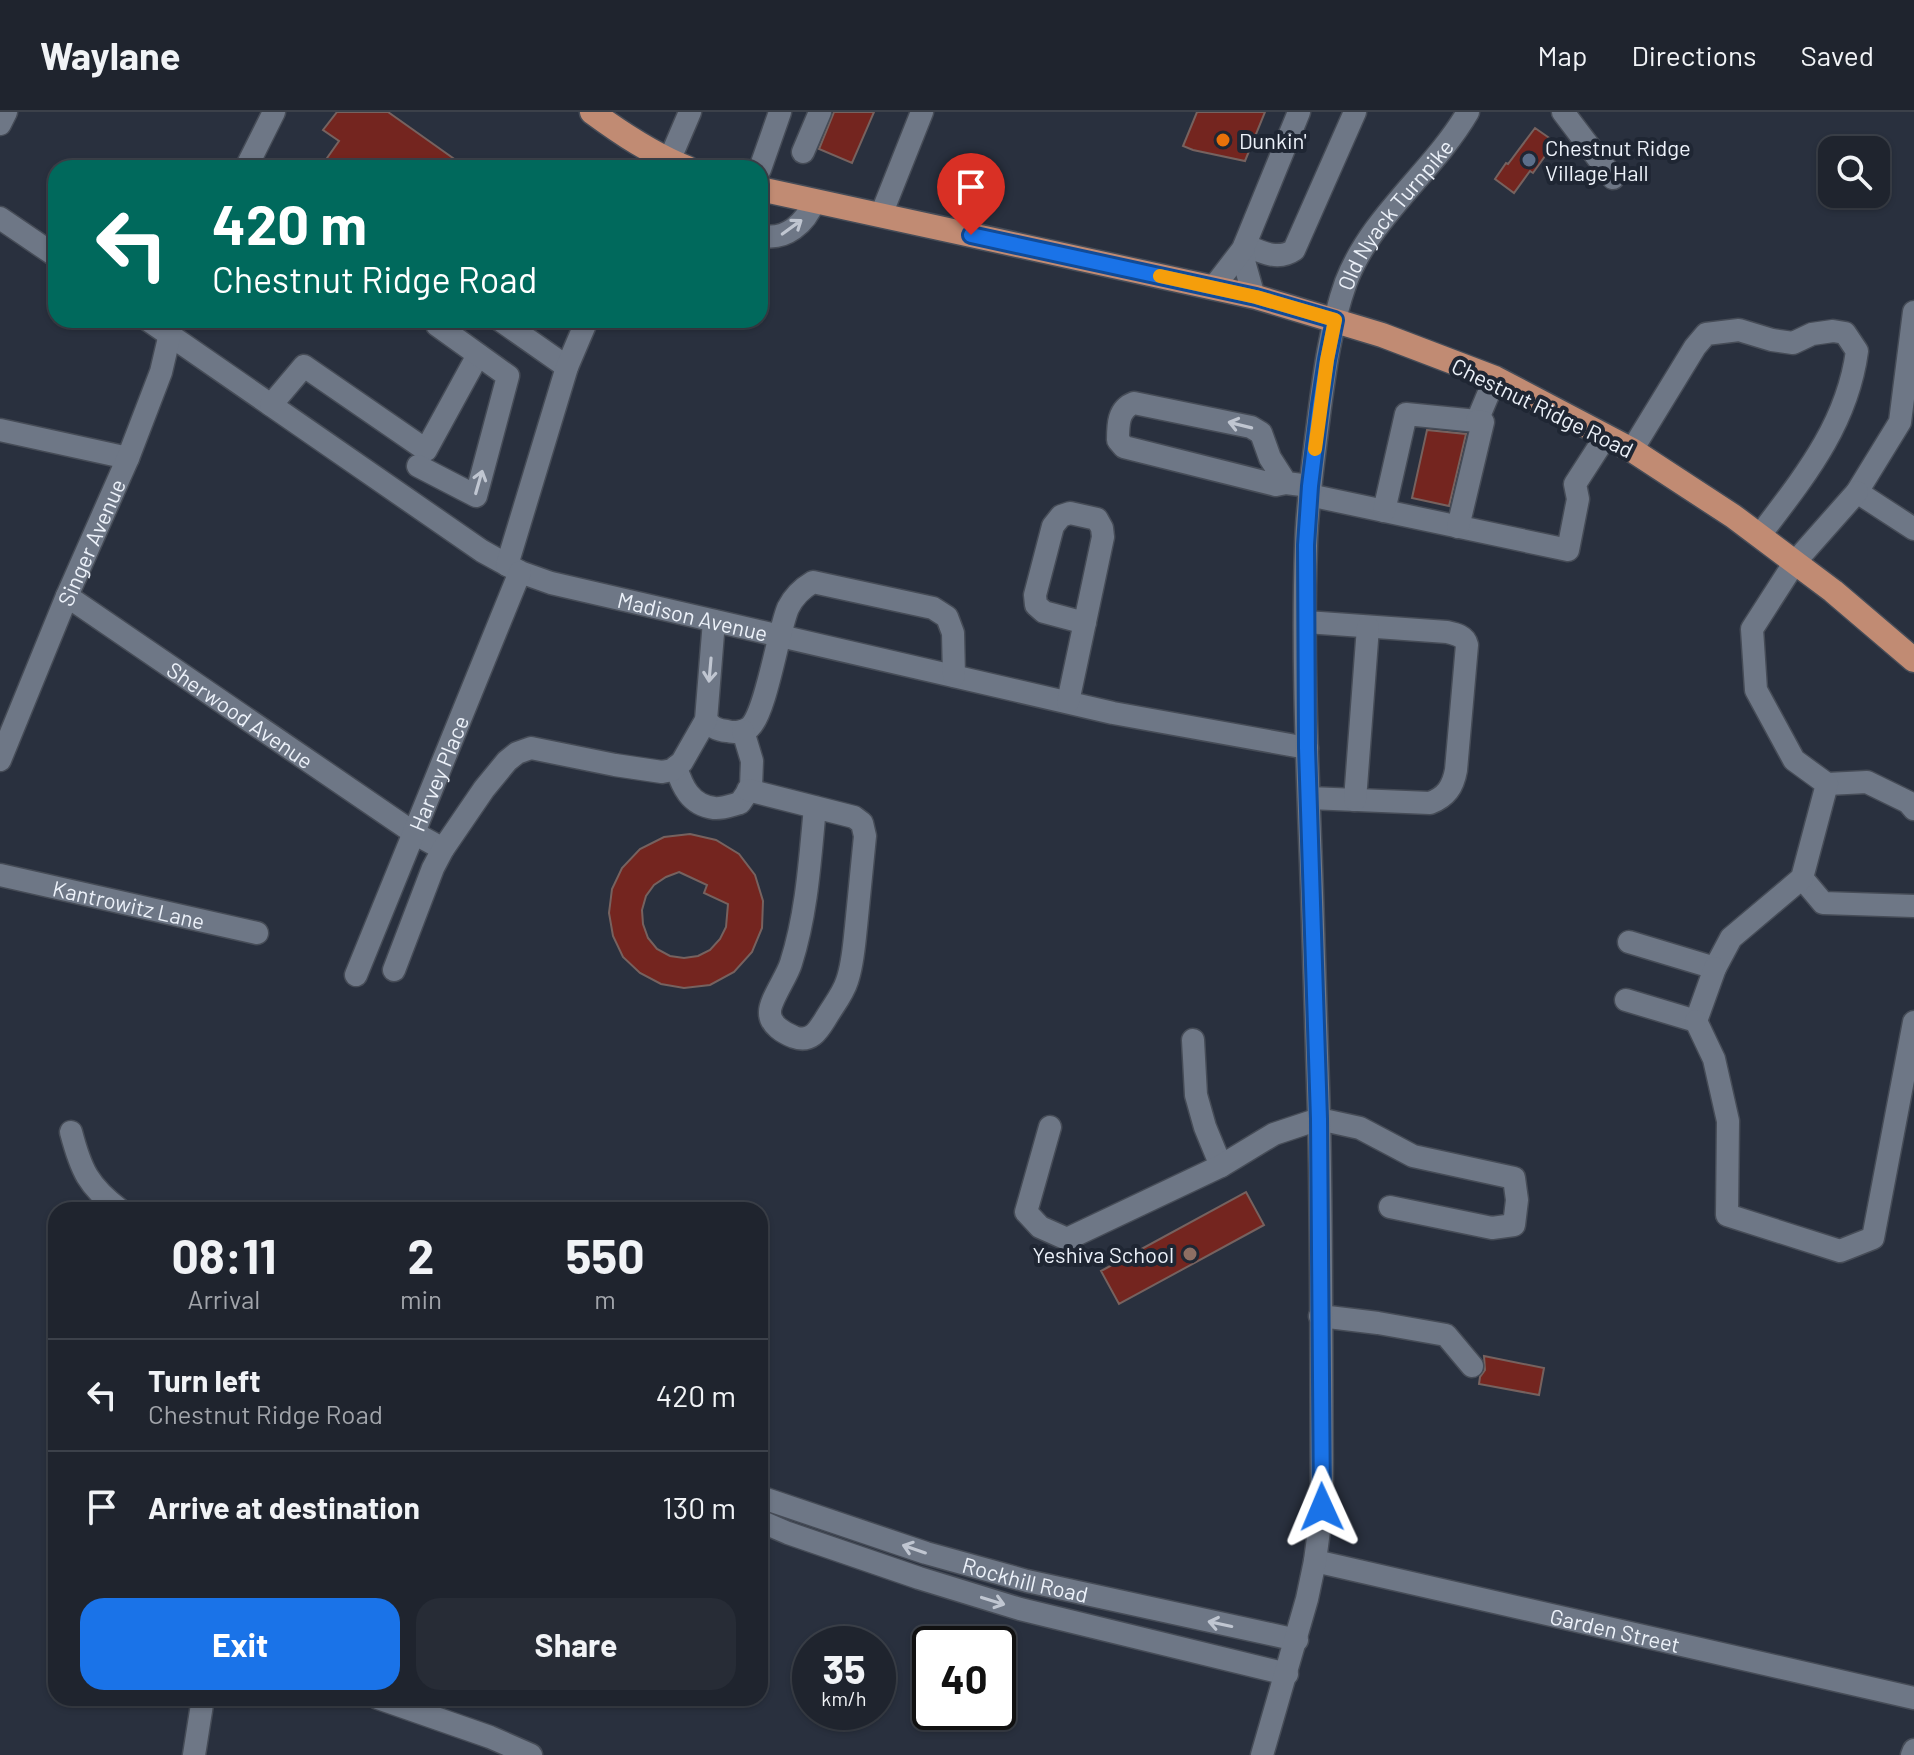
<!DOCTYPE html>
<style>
body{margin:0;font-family:Barlow,sans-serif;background:#272c36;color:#f1f3f6;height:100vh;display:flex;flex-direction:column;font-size:30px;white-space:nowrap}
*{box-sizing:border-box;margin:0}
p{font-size:26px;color:#a1a4aa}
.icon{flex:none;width:44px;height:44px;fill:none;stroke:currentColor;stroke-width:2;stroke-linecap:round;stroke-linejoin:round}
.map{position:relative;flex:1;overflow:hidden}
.sheet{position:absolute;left:48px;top:1090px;width:720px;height:504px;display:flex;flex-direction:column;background:#1f242e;border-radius:24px;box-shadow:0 2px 6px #0004,0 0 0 2px #3c414a}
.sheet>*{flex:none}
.top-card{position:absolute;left:48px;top:48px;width:720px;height:168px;border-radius:24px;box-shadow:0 2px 6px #0004,0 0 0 2px #3c414a;background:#00695c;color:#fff;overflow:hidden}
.tools{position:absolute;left:1818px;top:24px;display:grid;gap:16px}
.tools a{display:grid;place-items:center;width:72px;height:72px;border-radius:16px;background:#1f242e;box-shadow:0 2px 6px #0004,0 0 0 2px #3c414a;font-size:40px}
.speed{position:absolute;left:792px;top:1514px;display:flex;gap:16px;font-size:40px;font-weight:700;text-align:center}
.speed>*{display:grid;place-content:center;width:104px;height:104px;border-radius:50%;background:#1f242e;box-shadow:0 2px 6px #0004,0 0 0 2px #3c414a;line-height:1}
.speed small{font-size:20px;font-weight:400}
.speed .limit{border:4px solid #111;border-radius:12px;background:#fff;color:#111}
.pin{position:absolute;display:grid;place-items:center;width:68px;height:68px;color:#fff;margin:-82px -34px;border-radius:50% 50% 50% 0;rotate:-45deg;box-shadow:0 0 8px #0007}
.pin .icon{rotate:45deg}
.me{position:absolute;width:88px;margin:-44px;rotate:359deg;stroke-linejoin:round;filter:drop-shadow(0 0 6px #0008)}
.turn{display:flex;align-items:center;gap:28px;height:168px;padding:0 32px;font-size:36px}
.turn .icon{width:104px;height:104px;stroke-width:2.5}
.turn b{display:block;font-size:56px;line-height:68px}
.eta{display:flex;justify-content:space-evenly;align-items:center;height:136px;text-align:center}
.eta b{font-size:48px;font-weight:700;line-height:56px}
.primary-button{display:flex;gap:16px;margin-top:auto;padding:16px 32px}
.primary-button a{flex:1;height:92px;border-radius:24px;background:#1a73e8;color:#fff;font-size:32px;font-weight:700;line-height:92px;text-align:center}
.primary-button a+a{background:#272c36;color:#f1f3f6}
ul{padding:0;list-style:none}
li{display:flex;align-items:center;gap:24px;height:112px;padding:0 32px;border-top:2px solid #3c414a}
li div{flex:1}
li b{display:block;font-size:30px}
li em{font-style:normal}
header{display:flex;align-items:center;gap:48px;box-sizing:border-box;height:112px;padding:0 40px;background:#1f242e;border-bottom:2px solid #3c414a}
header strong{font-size:38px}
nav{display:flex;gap:44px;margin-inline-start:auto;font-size:28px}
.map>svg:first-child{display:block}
</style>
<header>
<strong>Waylane</strong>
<nav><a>Map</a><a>Directions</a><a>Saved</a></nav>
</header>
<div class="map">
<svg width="1914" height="1643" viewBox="0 0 1914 1643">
<rect width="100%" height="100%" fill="#29303e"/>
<path fill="#74251f" stroke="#76625f" stroke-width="2" fill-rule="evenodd" d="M337,0H388L467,56H320L339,29L323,18Z
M834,0H874L852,51L819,37Z
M1197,0H1265L1245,49L1193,38L1183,34Z
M1535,16L1555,30L1533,61L1530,59L1514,81L1495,67L1506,51L1508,52Z
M1427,318L1466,322L1449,394L1412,386Z
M690,722L716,728L739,742L755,763L763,789L762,816L752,840L734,860L710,873L684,876L661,872L640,861L623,845L613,824L609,801L612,777L622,756L640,737L664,725ZM679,760L707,773L704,781L728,792L726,815L720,827L710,838L698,844L684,846L670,844L657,837L648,826L643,812L642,798L646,784L654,773L666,765Z
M1246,1080L1264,1113L1119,1192L1101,1159Z
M1484,1244L1544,1256L1539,1283L1479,1272L1480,1265L1485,1258Z"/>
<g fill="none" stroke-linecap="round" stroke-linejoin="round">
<g stroke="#464c57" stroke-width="25">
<g id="minor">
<path d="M1563,0L1613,66"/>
<path d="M0,12L6,0"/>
<path d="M803,40L820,0"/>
<path d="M246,56L274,0"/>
<path d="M666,56L690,0"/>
<path d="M760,57L780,0"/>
<path d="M881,103L922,0"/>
<path d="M0,106L56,144"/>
<path d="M760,123C785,130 806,111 814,89"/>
<path d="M1245,133C1261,140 1278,149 1294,138L1355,0"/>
<path d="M1243,137L1245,153L1254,185"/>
<path d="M1213,176L1243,137L1299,0"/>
<path d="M1914,200L1900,310L1857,380L1914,417"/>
<path id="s1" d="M148,208L482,439L520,460L551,471L1113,601L1307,636"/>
<path d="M500,208L567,255"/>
<path d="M271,293L304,254L426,338L478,243"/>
<path d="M0,318L128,346"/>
<path d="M1632,338L1695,235L1706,222L1739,218L1772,228L1793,231L1812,222L1833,219L1845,221L1857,239C1847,313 1804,365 1760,423"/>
<path d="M418,354L476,384L508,264L437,213"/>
<path d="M1286,371L1270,346L1261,321L1251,315L1134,291C1118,297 1118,313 1118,328L1124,335L1276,373L1286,371L1310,374"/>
<path d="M1309,383L1568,438L1578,387L1575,372L1606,324"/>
<path d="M1384,399L1406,302L1477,309L1495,266"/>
<path d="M1458,415L1483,310L1477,309"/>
<path d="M507,453L567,255L587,208"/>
<path id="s2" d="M67,484L414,721L443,737"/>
<path d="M1306,510L1447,520C1456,522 1465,524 1467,533L1456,658C1453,675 1446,685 1430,691L1309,686"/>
<path d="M1068,590L1103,425L1102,416L1097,407L1070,401L1061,404L1053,414L1035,483L1036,493L1044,500L1085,511"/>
<path d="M706,608C711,615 717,618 727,619C734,621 744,620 750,615C766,600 778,520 788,496C794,484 801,477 813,470L933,496L947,505L953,521L954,564"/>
<path id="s3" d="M0,648L67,484L128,346L161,260L173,209"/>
<path d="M676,655C682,674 690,693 714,696C722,697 732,693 740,691L751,675L752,649L743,619"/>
<path d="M1827,672L1867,670L1908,690L1914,697"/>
<path d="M748,678L854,705L862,711L865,724C862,754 859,784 856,815C854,833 853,852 847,869C843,882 833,894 826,906C818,919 811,931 794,925C784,921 770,913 770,901C769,889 787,865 791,851C807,801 810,747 815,695"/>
<path d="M1355,688L1368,515"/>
<path id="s4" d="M0,763L257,821"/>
<path d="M1802,766L1823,791L1914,794"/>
<path d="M1629,830L1715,856L1731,826L1802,766L1827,672L1794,648L1756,578L1752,517L1795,450L1857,380"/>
<path d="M394,858L433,756L443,737L484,677L507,649L517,641L531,636L615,653L662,660L672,658L682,650L706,608L714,509"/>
<path id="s5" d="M356,863L520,460"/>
<path d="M1626,888L1696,909L1715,856"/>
<path d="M1696,909L1714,947L1728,1009L1727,1103L1840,1139L1873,1126L1914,910"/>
<path d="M1193,928L1196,983L1205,1015L1221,1054"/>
<path d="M1050,1015L1026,1100L1040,1115L1067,1127L1221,1054L1274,1022L1319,1007L1360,1016L1413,1044L1514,1066L1517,1088L1514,1113L1492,1116L1390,1095"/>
<path d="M71,1020C81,1058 88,1074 120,1098"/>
<path d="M1320,1204L1378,1211L1446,1223L1472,1254"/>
<path id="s6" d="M760,1385L926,1441L1027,1469L1297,1528"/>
<path d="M760,1409L788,1421L919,1466L1020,1497L1287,1562"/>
<path id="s7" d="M1315,1449L1914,1586"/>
<path d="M378,1586L490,1625L531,1643"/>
<path d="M194,1643L203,1586"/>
<path id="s8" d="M1262,1643L1307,1487L1315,1449L1322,1395C1321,1265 1322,1135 1319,1005C1317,930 1314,855 1312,781C1308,665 1302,549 1306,434C1307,393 1313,352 1318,311C1324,264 1330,215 1346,170C1371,104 1433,60 1468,0"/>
<path d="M1912,1643L1914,1638"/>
</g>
</g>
<g stroke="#464c57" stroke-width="27">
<path id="major" d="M592,0C622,22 652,42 687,56
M760,77L1256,185L1382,223L1495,266L1632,338L1733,404L1833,479L1914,548"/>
</g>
<use href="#minor" stroke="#6e7786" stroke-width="22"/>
<use href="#major" stroke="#c18b73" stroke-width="24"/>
</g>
<defs><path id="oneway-shaft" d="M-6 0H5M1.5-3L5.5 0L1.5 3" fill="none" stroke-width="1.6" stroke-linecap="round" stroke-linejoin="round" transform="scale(2)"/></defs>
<g stroke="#c0c6d1">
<use href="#oneway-shaft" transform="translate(792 115) rotate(-36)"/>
<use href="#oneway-shaft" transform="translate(1240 313) rotate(-166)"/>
<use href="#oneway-shaft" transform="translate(479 370) rotate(-74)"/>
<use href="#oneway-shaft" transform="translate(710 558) rotate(95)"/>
<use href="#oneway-shaft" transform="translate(914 1437) rotate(-161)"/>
<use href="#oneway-shaft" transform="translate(993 1489) rotate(17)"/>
<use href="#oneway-shaft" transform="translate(1220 1512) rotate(-168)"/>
</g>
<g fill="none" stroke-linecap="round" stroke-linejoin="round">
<g stroke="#114b97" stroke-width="20">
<path id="route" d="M971,123L1256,185L1335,208L1327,248L1320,293L1310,374L1306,433L1307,636L1319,1007L1322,1395"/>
</g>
<use href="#route" stroke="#1a73e8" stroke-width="14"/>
<path stroke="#f59e0b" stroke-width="14" d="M1160,164L1256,185L1335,208L1327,248L1315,337"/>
</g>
<circle fill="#e8710a" stroke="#1f2633" stroke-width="3" cx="1223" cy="28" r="8"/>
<circle fill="#5c6f8a" stroke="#1f2633" stroke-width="3" cx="1529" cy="48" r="8"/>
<circle fill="#8d6e63" stroke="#1f2633" stroke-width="3" cx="1190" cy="1142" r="8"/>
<g text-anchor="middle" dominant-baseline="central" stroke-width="8" stroke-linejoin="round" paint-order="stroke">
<g font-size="22" fill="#ecf1f9" stroke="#1f2633" text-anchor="start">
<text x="1239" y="28">Dunkin'</text>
<text x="1545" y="35">Chestnut Ridge<tspan x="1545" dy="25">Village Hall</tspan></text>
<text x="1174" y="1142" text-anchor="end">Yeshiva School</text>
</g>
<g font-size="22" fill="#ecf1f9" stroke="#1f2633">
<text stroke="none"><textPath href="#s8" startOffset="1568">Old Nyack Turnpike</textPath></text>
<text transform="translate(1543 295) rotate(26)">Chestnut Ridge Road</text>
<text stroke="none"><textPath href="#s3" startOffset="236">Singer Avenue</textPath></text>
<text stroke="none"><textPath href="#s1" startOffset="628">Madison Avenue</textPath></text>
<text stroke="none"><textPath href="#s2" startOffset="210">Sherwood Avenue</textPath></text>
<text stroke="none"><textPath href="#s5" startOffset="218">Harvey Place</textPath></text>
<text stroke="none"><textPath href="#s4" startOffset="132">Kantrowitz Lane</textPath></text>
<text stroke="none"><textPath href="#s6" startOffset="278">Rockhill Road</textPath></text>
<text stroke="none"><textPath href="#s7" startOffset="308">Garden Street</textPath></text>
</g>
</g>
</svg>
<div class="tools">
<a><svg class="icon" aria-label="search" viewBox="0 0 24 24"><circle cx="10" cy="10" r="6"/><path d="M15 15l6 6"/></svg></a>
</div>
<div class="speed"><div>35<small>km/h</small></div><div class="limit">40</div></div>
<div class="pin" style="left:971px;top:123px;background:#d93025"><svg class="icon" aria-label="arrive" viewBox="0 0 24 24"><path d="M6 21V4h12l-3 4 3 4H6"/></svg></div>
<svg class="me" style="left:1322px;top:1395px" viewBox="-20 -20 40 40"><path d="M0-17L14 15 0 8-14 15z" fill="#1a73e8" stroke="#fff" stroke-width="4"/></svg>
<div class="top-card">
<div class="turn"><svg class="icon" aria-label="left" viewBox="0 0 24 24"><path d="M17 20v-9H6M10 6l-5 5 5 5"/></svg><div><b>420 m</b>Chestnut Ridge Road</div></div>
</div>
<section class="sheet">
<div class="eta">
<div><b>08:11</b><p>Arrival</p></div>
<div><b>2</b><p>min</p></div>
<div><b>550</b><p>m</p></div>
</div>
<ul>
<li><svg class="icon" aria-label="left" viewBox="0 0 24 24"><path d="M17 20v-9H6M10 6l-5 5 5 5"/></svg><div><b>Turn left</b><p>Chestnut Ridge Road</p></div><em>420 m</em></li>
<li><svg class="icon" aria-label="arrive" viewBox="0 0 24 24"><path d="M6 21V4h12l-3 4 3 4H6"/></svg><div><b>Arrive at destination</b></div><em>130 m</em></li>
</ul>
<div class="primary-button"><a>Exit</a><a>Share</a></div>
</section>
</div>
